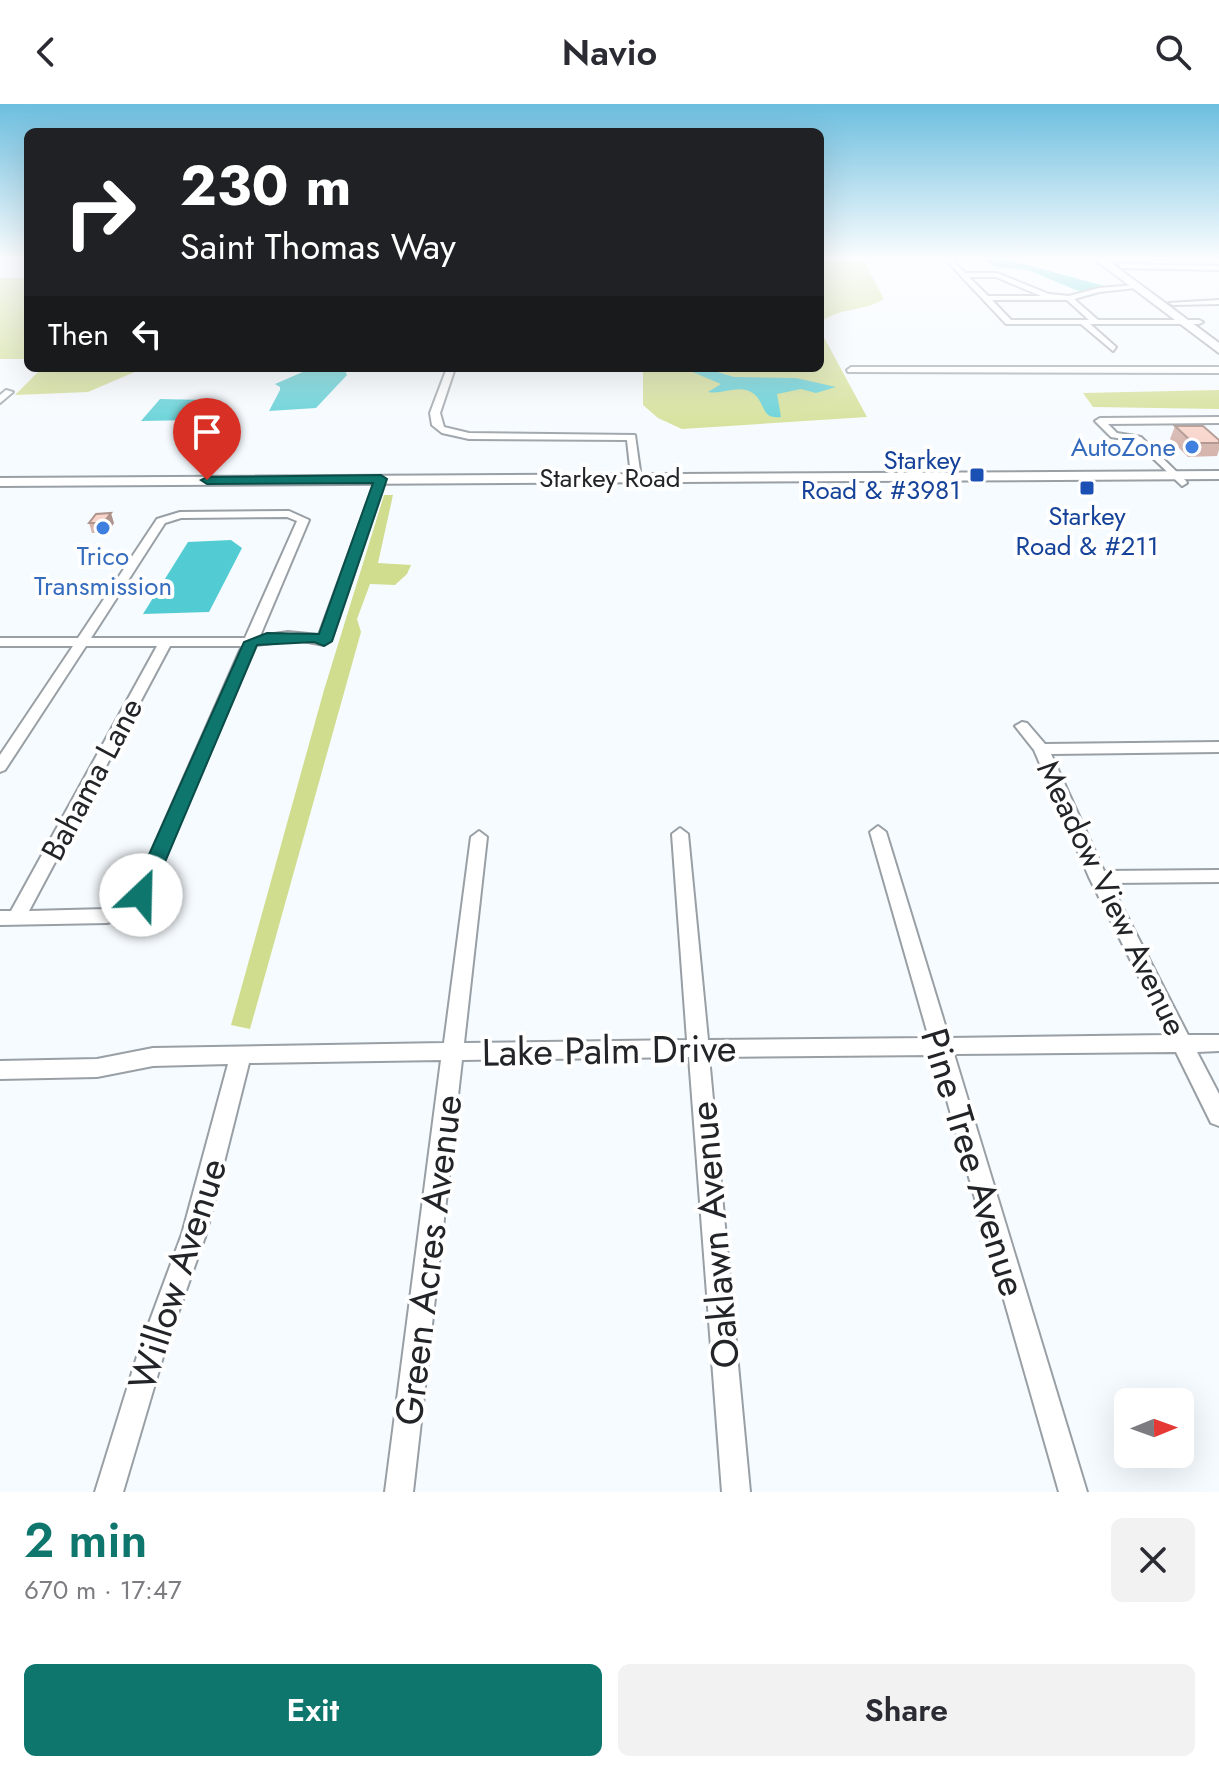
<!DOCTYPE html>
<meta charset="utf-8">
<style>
body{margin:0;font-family:Jost,sans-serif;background:#f2f2f3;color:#2b2b33;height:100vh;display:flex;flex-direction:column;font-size:30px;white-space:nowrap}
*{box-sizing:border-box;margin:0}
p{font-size:26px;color:#7c7c81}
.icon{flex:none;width:44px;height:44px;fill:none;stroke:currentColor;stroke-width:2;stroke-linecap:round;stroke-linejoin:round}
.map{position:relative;height:1388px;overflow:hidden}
.sheet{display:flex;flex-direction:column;background:#fff;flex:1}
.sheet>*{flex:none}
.guide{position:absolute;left:24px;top:24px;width:800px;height:244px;border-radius:12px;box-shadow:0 8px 32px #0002;background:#202124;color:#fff;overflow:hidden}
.needle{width:52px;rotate:89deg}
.controls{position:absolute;left:1114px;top:1284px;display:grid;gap:16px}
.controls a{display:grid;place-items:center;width:80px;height:80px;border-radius:12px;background:#fff;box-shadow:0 8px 32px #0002;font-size:40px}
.pin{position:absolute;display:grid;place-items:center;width:68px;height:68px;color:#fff;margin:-82px -34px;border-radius:50% 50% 50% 0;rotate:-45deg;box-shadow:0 0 8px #0007}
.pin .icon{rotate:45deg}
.me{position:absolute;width:88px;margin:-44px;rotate:24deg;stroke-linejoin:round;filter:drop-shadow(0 0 6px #0008)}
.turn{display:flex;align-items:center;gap:28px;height:168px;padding:0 24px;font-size:36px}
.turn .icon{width:104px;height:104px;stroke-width:2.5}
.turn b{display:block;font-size:56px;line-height:68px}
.then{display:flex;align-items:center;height:76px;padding:0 24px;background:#0003;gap:16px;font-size:30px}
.round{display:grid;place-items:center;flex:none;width:84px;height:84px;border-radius:12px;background:#f2f2f3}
.head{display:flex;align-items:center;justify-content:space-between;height:136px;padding:0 24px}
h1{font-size:48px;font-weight:600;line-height:60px;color:#0f766e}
.button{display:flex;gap:16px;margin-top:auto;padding:16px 24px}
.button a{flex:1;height:92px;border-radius:12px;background:#0f766e;color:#fff;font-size:32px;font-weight:600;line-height:92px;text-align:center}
.button a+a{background:#f2f2f3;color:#2b2b33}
header{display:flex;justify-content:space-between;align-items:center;height:104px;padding:0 24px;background:#fff;font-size:36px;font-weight:600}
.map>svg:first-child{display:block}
</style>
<header><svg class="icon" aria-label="back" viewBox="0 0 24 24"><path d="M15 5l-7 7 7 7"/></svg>Navio<svg class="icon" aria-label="search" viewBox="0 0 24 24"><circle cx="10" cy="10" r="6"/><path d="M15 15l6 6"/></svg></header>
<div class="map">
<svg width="1219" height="1388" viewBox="0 0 1219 1388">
<rect width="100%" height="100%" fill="#f6fbff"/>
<path fill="#d1dd8e" d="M820,155H863L884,195C864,208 838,203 820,219Z
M0,174H28V255H0Z
M820,226L867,313L682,325L658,314L643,301V264H820Z
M42,264H144L88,288L15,291Z
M1219,286V305L1093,303L1083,289Z
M384,391H393L378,459L411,461L407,470L395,481L370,480L357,515L361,528L250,925L231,921L324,586Z"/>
<path fill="#52ccd2" d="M980,155L1009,156L1108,183L1084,188L1076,186L1028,166L997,163Z
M312,264L345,267L347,271L316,304L269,307L280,286V283L275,280Z
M683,264H704L734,273L796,274L836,283L816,289L801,285L777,290L781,313C761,316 766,300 754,290C740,279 724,291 708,288L721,280Z
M160,295L207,296L192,316L141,317Z
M231,436L242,444L209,508L143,510L188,438Z"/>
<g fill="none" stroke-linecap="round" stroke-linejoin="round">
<g stroke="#989fa5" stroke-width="4">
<path id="minor" d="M945,155H952L965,169H997L1049,190L1069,192L1099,184L1137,181L1135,184L1099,188L1074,195L1098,216H1199L1203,218L1199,220H1090L1116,243L1113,247L1081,220H1006ZM969,173H996L1041,192H988ZM992,196H1067L1089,216H1011Z
M1219,196V200L1173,201L1169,199Z
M851,263H1219V269L848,268L847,266Z
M447,264H455L440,309L444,323L469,329L635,331L642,381L637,384L632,381L627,336L469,335L442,329L432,321L430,309Z
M6,286L13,288L0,299V291Z
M1219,313V319L1108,320L1117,329L1141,333L1186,377L1187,379L1182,382L1135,337L1111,333L1095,317L1100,314Z
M381,372L386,375L331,537L324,541L298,536L256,541L147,796L131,812L107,819L0,821V807H11L157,542H86L5,666L0,668V651L73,542H0V534H78L157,415L180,408L289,407L309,416L260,532L288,528L319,531L376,375ZM287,413L297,417L245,534H91L165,419L181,414ZM170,542H242L134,787L119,802L107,805L29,807Z
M1022,618L1027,619L1045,640L1219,638V648L1051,650L1104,767L1219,766V778L1110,779L1188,931H1219V947L1197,948L1219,990V1022L1211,1019L1176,948L954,950L1087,1388H1059L934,951L709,953L750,1388H722L689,953L462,956L413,1388H385L441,956L249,959L206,1130L165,1246L123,1388H95L139,1246L182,1130L228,960L153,962L97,973L0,975V957L97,955L153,944L444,939L471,733L479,727L487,733L464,939L687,936L672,730L680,724L688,730L708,936L929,934L870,728L878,722L886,728L949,934L1168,931L1089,773L1034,646L1015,622Z"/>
</g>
<g stroke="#989fa5" stroke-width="4">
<path id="tertiary" d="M1118,160L1219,162V166L1121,164Z"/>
</g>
<g stroke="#989fa5" stroke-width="4">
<path id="secondary" d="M1219,367V375L0,382V374Z"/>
</g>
<g stroke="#989fa5" stroke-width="4">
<path id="primary" d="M1094,155H1106L1219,239V249Z"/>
</g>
<use href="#minor" fill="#fff" fill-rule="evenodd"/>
<use href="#tertiary" fill="#fff" fill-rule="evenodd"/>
<use href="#secondary" fill="#fff" fill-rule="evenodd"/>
<use href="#primary" fill="#fff" fill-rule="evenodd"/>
</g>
<path fill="#d5b5ad" d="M1175,322L1219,336V346L1217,352L1188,353L1170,335Z
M89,419H114L107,429H92Z"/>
<path fill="#ae948d" d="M111,409L114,419L107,429L103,419Z"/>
<path fill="#f8d3c9" stroke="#ae948d" stroke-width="2" d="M1175,322H1203L1219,336V339H1193Z
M111,409L103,419H89L96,410Z"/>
<linearGradient id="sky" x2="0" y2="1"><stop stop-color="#6cbedf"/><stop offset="0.44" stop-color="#fbfdff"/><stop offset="1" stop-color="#fbfdff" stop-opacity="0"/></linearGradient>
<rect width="1219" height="350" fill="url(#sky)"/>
<path fill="#0f766e" stroke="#0a4d48" stroke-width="2" d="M381,371L387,375L332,537L324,542L314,538L257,541L151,791L148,797H133L131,791L244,538L267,529L319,530L373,379L207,380L201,376L207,373Z"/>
<g fill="#3f7fe0" stroke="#fff" stroke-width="3">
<circle cx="1192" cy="343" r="8"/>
<circle cx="103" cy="424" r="8"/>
</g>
<g fill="#1a4fb4" stroke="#fff" stroke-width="3">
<rect x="969" y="363" width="16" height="16" rx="4"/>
<rect x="1079" y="376" width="16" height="16" rx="4"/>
</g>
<g text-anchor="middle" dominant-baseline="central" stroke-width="8" stroke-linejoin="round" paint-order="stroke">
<g font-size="26" fill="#366cbe" stroke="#fff" text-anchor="end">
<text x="1176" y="343">AutoZone</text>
<text x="103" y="452" text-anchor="middle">Trico<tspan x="103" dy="30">Transmission</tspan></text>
</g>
<g font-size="26" fill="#164399" stroke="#fff" text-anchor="end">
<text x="961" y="356">Starkey<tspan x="961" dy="30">Road &amp; #3981</tspan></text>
<text x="1087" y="412" text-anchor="middle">Starkey<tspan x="1087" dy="30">Road &amp; #211</tspan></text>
</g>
<g font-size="26" fill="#222427" stroke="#fff">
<text x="610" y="374">Starkey Road</text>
</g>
<g font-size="32" fill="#222427" stroke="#fff">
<text transform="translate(92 675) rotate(-62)">Bahama Lane</text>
<text transform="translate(1112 794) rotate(64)">Meadow View Avenue</text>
</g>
<g font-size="38" fill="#222427" stroke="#fff">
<text transform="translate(609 946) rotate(-1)">Lake Palm Drive</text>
<text transform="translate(974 1058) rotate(73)">Pine Tree Avenue</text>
<text transform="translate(714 1131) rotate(-95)">Oaklawn Avenue</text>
<text transform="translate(428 1156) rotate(-83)">Green Acres Avenue</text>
<text transform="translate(177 1170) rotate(-72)">Willow Avenue</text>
</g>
</g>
</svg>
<div class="controls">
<a><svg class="needle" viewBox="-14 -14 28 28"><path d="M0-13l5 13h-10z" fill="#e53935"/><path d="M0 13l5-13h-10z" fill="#7c7c81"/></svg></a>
</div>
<div class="pin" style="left:207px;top:376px;background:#d93025"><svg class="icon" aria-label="arrive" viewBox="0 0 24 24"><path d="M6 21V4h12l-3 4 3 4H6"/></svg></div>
<svg class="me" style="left:141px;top:791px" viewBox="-20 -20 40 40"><circle r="19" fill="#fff"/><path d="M0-13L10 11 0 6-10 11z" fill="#0f766e"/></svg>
<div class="guide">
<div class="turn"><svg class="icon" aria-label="right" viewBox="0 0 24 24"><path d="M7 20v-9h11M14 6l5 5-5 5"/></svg><div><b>230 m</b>Saint Thomas Way</div></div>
<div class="then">Then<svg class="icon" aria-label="left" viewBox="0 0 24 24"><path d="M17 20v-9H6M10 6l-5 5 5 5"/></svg></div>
</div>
</div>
<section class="sheet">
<div class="head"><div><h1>2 min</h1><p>670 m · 17:47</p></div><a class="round"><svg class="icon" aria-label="close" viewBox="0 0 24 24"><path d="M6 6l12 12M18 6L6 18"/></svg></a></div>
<div class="button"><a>Exit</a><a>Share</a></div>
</section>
